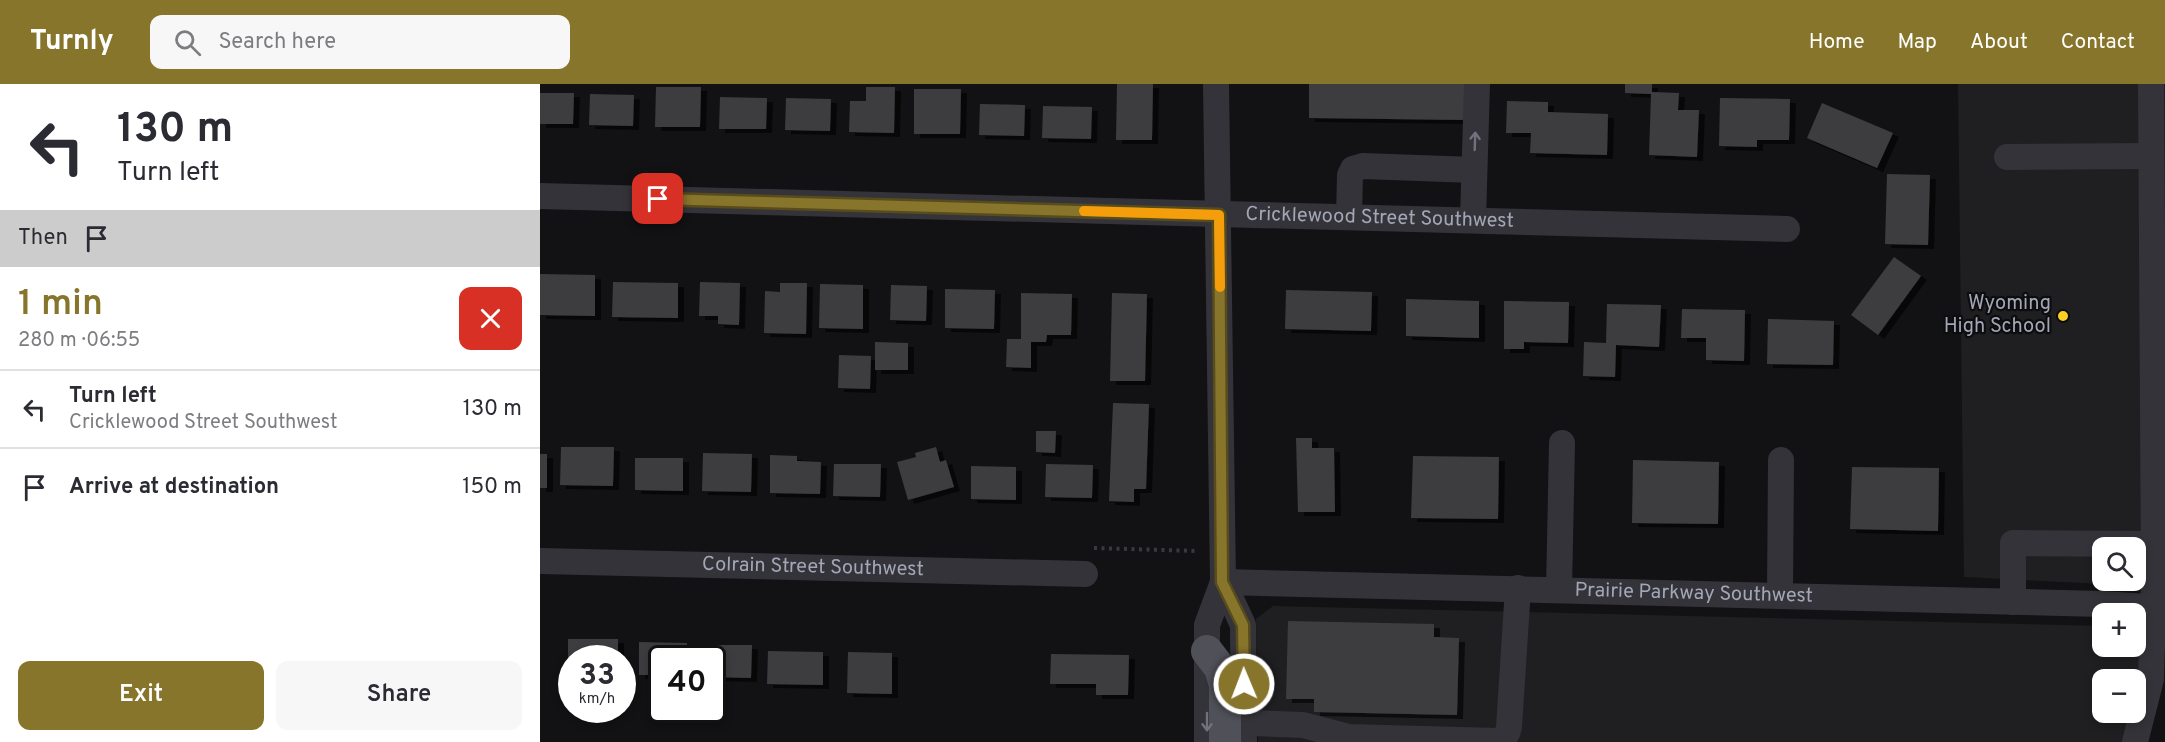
<!DOCTYPE html>
<meta charset="utf-8">
<style>
body{margin:0;font-family:Overpass,sans-serif;background:#f7f7f7;color:#2b2b33;height:100vh;display:flex;flex-direction:column;font-size:22px;white-space:nowrap}
*{box-sizing:border-box;margin:0}
p{font-size:20px;color:#7c7c81}
.icon{flex:none;width:33px;height:33px;fill:none;stroke:currentColor;stroke-width:2;stroke-linecap:round;stroke-linejoin:round}
.map{position:relative;flex:1;overflow:hidden}
.panel{display:flex;flex-direction:column;background:#fff;width:540px}
.panel>*{flex:none}
.hud{background:#fff;color:#2b2b33;overflow:hidden}
.fabs{position:absolute;left:1552px;top:453px;display:grid;gap:12px}
.fabs a{display:grid;place-items:center;width:54px;height:54px;border-radius:12px;background:#fff;box-shadow:0 3px 9px #0003;font-size:30px}
.speed{position:absolute;left:18px;top:561px;display:flex;gap:12px;font-size:30px;font-weight:700;text-align:center}
.speed>*{display:grid;place-content:center;width:78px;height:78px;border-radius:50%;background:#fff;box-shadow:0 3px 9px #0003;line-height:1}
.speed small{font-size:15px;font-weight:400}
.speed .limit{border:3px solid #111;border-radius:9px;background:#fff;color:#111}
.pin{position:absolute;display:grid;place-items:center;width:51px;height:51px;color:#fff;margin:-26px;border-radius:12px;box-shadow:0 3px 9px #0006}
.me{position:absolute;width:66px;margin:-33px;rotate:359deg;stroke-linejoin:round;filter:drop-shadow(0 0 4px #0008)}
.turn{display:flex;align-items:center;gap:21px;height:126px;padding:0 18px;font-size:27px}
.turn .icon{width:78px;height:78px;stroke-width:2.5}
.turn b{display:block;font-size:42px;line-height:51px}
.then{display:flex;align-items:center;height:57px;padding:0 18px;background:#0003;gap:12px;font-size:22px}
.round{display:grid;place-items:center;flex:none;width:63px;height:63px;border-radius:12px;background:#f7f7f7}
.headline{display:flex;align-items:center;justify-content:space-between;height:102px;padding:0 18px}
h1{font-size:36px;font-weight:600;line-height:45px;color:#88752c}
.action{display:flex;gap:12px;margin-top:auto;padding:12px 18px}
.action a{flex:1;height:69px;border-radius:12px;background:#88752c;color:#fff;font-size:24px;font-weight:600;line-height:69px;text-align:center}
.action a+a{background:#f7f7f7;color:#2b2b33}
ul{padding:0;list-style:none}
li{display:flex;align-items:center;gap:18px;height:78px;padding:0 18px;border-top:2px solid #e1e1e2}
li div{flex:1}
li b{display:block;font-size:22px}
li em{font-style:normal}
header{display:flex;align-items:center;gap:36px;box-sizing:border-box;height:84px;padding:0 30px;background:#88752c;color:#fff}
header strong{font-size:28px}
nav{display:flex;gap:33px;margin-inline-start:auto;font-size:21px}
.search{width:420px;height:54px;background:#f7f7f7;display:flex;align-items:center;gap:15px;box-sizing:border-box;padding:0 21px;border-radius:12px;color:#7c7c81;font-size:22px}
main{display:flex;flex:1;min-height:0}
.map>svg:first-child{display:block}
</style>
<header>
<strong>Turnly</strong>
<div class="search"><svg class="icon" aria-label="search" viewBox="0 0 24 24"><circle cx="10" cy="10" r="6"/><path d="M15 15l6 6"/></svg>Search here</div>
<nav><a>Home</a><a>Map</a><a>About</a><a>Contact</a></nav>
</header>
<main>
<section class="panel">
<div class="hud">
<div class="turn"><svg class="icon" aria-label="left" viewBox="0 0 24 24"><path d="M17 20v-9H6M10 6l-5 5 5 5"/></svg><div><b>130 m</b>Turn left</div></div>
<div class="then">Then<svg class="icon" aria-label="arrive" viewBox="0 0 24 24"><path d="M6 21V4h12l-3 4 3 4H6"/></svg></div>
</div>
<div class="headline"><div><h1>1 min</h1><p>280 m · 06:55</p></div><a class="round" style="background:#d93025;color:#fff"><svg class="icon" aria-label="close" viewBox="0 0 24 24"><path d="M6 6l12 12M18 6L6 18"/></svg></a></div>
<ul>
<li><svg class="icon" aria-label="left" viewBox="0 0 24 24"><path d="M17 20v-9H6M10 6l-5 5 5 5"/></svg><div><b>Turn left</b><p>Cricklewood Street Southwest</p></div><em>130 m</em></li>
<li><svg class="icon" aria-label="arrive" viewBox="0 0 24 24"><path d="M6 21V4h12l-3 4 3 4H6"/></svg><div><b>Arrive at destination</b></div><em>150 m</em></li>
</ul>
<div class="action"><a>Exit</a><a>Share</a></div>
</section>
<div class="map">
<svg width="1625" height="658" viewBox="0 0 1625 658">
<defs>
<filter id="shadow"><feDropShadow dx="6" dy="4" stdDeviation="0" flood-color="#0009"/></filter>
</defs>
<rect width="100%" height="100%" fill="#121214"/>
<path fill="#1f1e21" fill-rule="evenodd" d="M1418,0H1625V503L1424,493ZM1563,464H1596V496H1563Z
M733,522L1563,542V562H1596L1600,568V597L1596,617V596H1563V628L1594,629L1588,658H718L716,535Z"/>
<path fill="#3c3c41" filter="url(#shadow)" d="M577,0H613L612,56H576Z
M769,0H924V36L769,34Z
M1085,0H1112V8L1139,9L1138,26H1159L1157,73L1109,71L1111,10L1085,9Z
M116,3H161L160,43H115Z
M326,3H355L354,49L309,48L310,17H326Z
M374,5H421L420,50H374Z
M0,9H34L33,40H0Z
M50,10L94,11L93,42L49,41Z
M180,13L227,14L226,45H179Z
M246,14L291,15L290,47L245,46Z
M1180,14L1250,15L1249,56H1217V63L1179,62Z
M967,17L1008,18V28L1068,30L1067,71L990,69L991,49H966Z
M1282,19L1353,49L1337,84L1267,54Z
M440,20L485,21L484,52L439,51Z
M503,22L552,23L551,55L502,54Z
M1347,90L1390,91L1388,161L1345,160Z
M1354,173L1381,192L1338,251L1311,231Z
M0,190L55,191V232L0,231Z
M73,198L138,199V234L72,233Z
M160,198L200,199L199,241L178,240V232H159Z
M240,199H267L266,250L224,249L225,207L240,208Z
M280,200L323,201V245L279,244Z
M351,201L387,202L386,237L350,236Z
M405,205L455,206L454,245L405,244Z
M746,206L832,208L831,247L745,245Z
M481,209L532,210L531,251H507L506,258H491V284L466,283L467,255H481Z
M572,209L607,210L605,297H570Z
M866,215L939,217V254L866,252Z
M964,217L1029,218L1028,259L984,258V265H964Z
M1067,220L1121,221L1119,263L1076,261L1075,293L1043,292L1044,258L1066,259Z
M1142,225L1205,226L1204,277L1166,276V254H1141Z
M1228,235L1294,237L1293,281L1227,280Z
M335,258L368,259V286H335Z
M299,271L331,272L330,305L298,304Z
M573,319L609,320L606,405H594V418L569,417Z
M496,347H516L515,369L496,368Z
M756,354H772V364H794L795,428H758Z
M21,363H74L73,402L20,401Z
M396,363L400,378L406,376L414,403L368,416L357,378L376,373L375,369Z
M163,369L212,370L211,408L162,407Z
M0,370H7V404H0Z
M230,371L257,372V377L281,378L280,410L230,409Z
M873,372L959,373L958,435L871,434Z
M95,374H143V407L95,406Z
M1093,376L1179,378L1178,440L1092,439Z
M294,380H341L340,413L293,412Z
M506,380L553,381L552,414L505,413Z
M431,382L476,383V416L431,415Z
M1312,383L1399,384L1398,447L1310,445Z
M748,537L894,540V553L919,554L917,631L774,628V615H746Z
M28,555H78V574H32V589H28Z
M99,558L147,559V574H122V591H99Z
M167,561H212L211,594L172,593V574H167Z
M228,567L283,568V601L227,600Z
M308,568L352,569V610L307,609Z
M511,570L589,571L588,611H556V600H510Z"/>
<g fill="none" stroke-linecap="round" stroke-linejoin="round">
<path stroke="#393a40" stroke-width="4" stroke-dasharray="3 4.5" stroke-linecap="butt" d="M554,464L658,467"/>
<g stroke="#333339" stroke-width="26">
<path d="M1467,73L1611,72"/>
<path id="s1" d="M0,112L1247,145"/>
<path d="M809,133L810,91L813,85L823,82L934,86"/>
<path d="M933,136L937,0"/>
<path id="s2" d="M0,477L545,490"/>
<path id="s3" d="M683,498L1562,520L1625,524"/>
<path d="M683,498L703,541L704,658"/>
<path d="M1019,506L1022,359"/>
<path d="M1240,512L1241,376"/>
<path d="M1473,518V459L1614,460"/>
<path d="M685,638L763,641L809,653L958,657C965,654 968,650 969,643L978,504"/>
<path d="M667,658V541L683,498L676,0"/>
<path d="M1595,658L1611,595L1614,494L1611,0"/>
</g>
<path stroke="#4f5058" stroke-width="32" d="M667,567L680,584L685,601V658"/>
</g>
<defs><path id="oneway-shaft" d="M-6 0H5M1.5-3L5.5 0L1.5 3" fill="none" stroke-width="1.6" stroke-linecap="round" stroke-linejoin="round" transform="scale(1.5)"/></defs>
<g stroke="#71727d">
<use href="#oneway-shaft" transform="translate(935 57) rotate(-88)"/>
<use href="#oneway-shaft" transform="translate(667 638) rotate(90)"/>
</g>
<g fill="none" stroke-linecap="round" stroke-linejoin="round">
<g stroke="#584c1d" stroke-width="15">
<path id="route" d="M118,115L679,131L682,498L703,541L704,600"/>
</g>
<use href="#route" stroke="#88752c" stroke-width="10"/>
<path stroke="#f59e0b" stroke-width="10" d="M544,127L679,131L680,203"/>
</g>
<circle fill="#fad024" stroke="#0d0d0f" stroke-width="2" cx="1523" cy="232" r="6"/>
<g text-anchor="middle" dominant-baseline="central" stroke-width="4.5" stroke-linejoin="round" paint-order="stroke">
<g font-size="20" fill="#a3a6b5" stroke="#0d0d0f">
<text stroke="none"><textPath href="#s1" startOffset="840">Cricklewood Street Southwest</textPath></text>
<text stroke="none"><textPath href="#s2" startOffset="273">Colrain Street Southwest</textPath></text>
<text stroke="none"><textPath href="#s3" startOffset="471">Prairie Parkway Southwest</textPath></text>
</g>
<g font-size="20" fill="#a3a6b5" stroke="#0d0d0f" text-anchor="end">
<text x="1511" y="220">Wyoming<tspan x="1511" dy="23">High School</tspan></text>
</g>
</g>
</svg>
<div class="fabs">
<a><svg class="icon" aria-label="search" viewBox="0 0 24 24"><circle cx="10" cy="10" r="6"/><path d="M15 15l6 6"/></svg></a>
<a>+</a>
<a>−</a>
</div>
<div class="speed"><div>33<small>km/h</small></div><div class="limit">40</div></div>
<div class="pin" style="left:118px;top:115px;background:#d93025"><svg class="icon" aria-label="arrive" viewBox="0 0 24 24"><path d="M6 21V4h12l-3 4 3 4H6"/></svg></div>
<svg class="me" style="left:704px;top:600px" viewBox="-20 -20 40 40"><circle r="17" fill="#88752c" stroke="#fff" stroke-width="3"/><path d="M0-11L8 9 0 5-8 9z" fill="#fff"/></svg>
</div>
</main>
